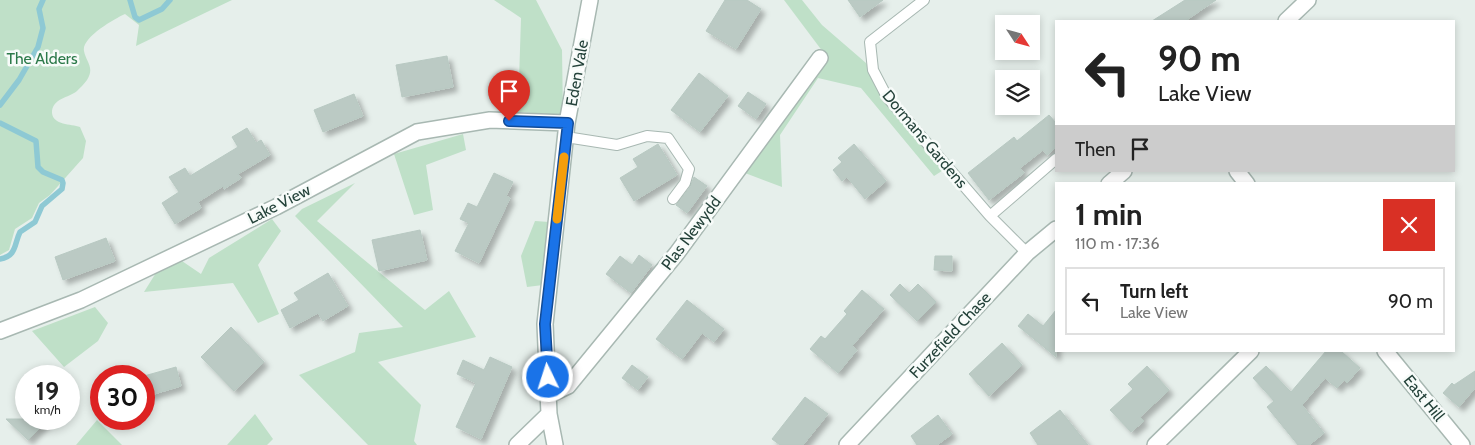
<!DOCTYPE html>
<meta charset="utf-8">
<style>
body{margin:0;font-family:Cabin,sans-serif;background:#f6f6f6;color:#222;height:100vh;display:flex;flex-direction:column;font-size:19px;white-space:nowrap}
*{box-sizing:border-box;margin:0}
p{font-size:16px;color:#767676}
.icon{flex:none;width:28px;height:28px;fill:none;stroke:currentColor;stroke-width:2;stroke-linecap:round;stroke-linejoin:round}
.map{position:relative;flex:1;overflow:hidden}
.details{position:absolute;left:1055px;top:182px;width:400px;height:170px;display:flex;flex-direction:column;background:#fff;border-radius:0px;box-shadow:0 2px 8px #0003}
.details>*{flex:none}
.banner{position:absolute;left:1055px;top:20px;width:400px;height:152px;border-radius:0px;box-shadow:0 2px 8px #0003;background:#fff;color:#222;overflow:hidden}
.needle{width:32px;rotate:126deg}
.controls{position:absolute;left:995px;top:15px;display:grid;gap:10px}
.controls a{display:grid;place-items:center;width:45px;height:45px;border-radius:0px;background:#fff;box-shadow:0 2px 8px #0003;font-size:25px}
.speed{position:absolute;left:15px;top:365px;display:flex;gap:10px;font-size:25px;font-weight:700;text-align:center}
.speed>*{display:grid;place-content:center;width:65px;height:65px;border-radius:50%;background:#fff;box-shadow:0 2px 8px #0003;line-height:1}
.speed small{font-size:12px;font-weight:400}
.speed .limit{border:8px solid #d22;background:#fff;color:#111}
.pin{position:absolute;display:grid;place-items:center;width:42px;height:42px;color:#fff;margin:-51px -21px;border-radius:50% 50% 50% 0;rotate:-45deg;box-shadow:0 0 5px #0007}
.pin .icon{rotate:45deg}
.me{position:absolute;width:55px;margin:-28px;rotate:356deg;stroke-linejoin:round;filter:drop-shadow(0 0 4px #0008)}
.turn{display:flex;align-items:center;gap:18px;height:105px;padding:0 20px;font-size:22px}
.turn .icon{width:65px;height:65px;stroke-width:2.5}
.turn b{display:block;font-size:35px;line-height:42px}
.then{display:flex;align-items:center;height:48px;padding:0 20px;background:#0003;gap:10px;font-size:19px}
.round{display:grid;place-items:center;flex:none;width:52px;height:52px;border-radius:0px;background:#f6f6f6}
.headline{display:flex;align-items:center;justify-content:space-between;height:85px;padding:0 20px}
h1{font-size:30px;font-weight:700;line-height:38px}
ul{padding:0;list-style:none}
li{display:flex;align-items:center;gap:15px;height:68px;margin:0 10px 8px;padding:0 10px;border:2px solid #e0e0e0;border-radius:0px}
li div{flex:1}
li b{display:block;font-size:19px}
li em{font-style:normal}
.map>svg:first-child{display:block}
</style>
<div class="map">
<svg width="1475" height="445" viewBox="0 0 1475 445">
<defs>
<filter id="shadow"><feDropShadow dx="4.5" dy="4.5" stdDeviation="2.5" flood-color="#0004"/></filter>
</defs>
<rect width="100%" height="100%" fill="#e6efeb"/>
<path fill="#bfe0c8" d="M0,0H232L136,46L139,25L125,14C114,19 81,38 84,51C86,62 95,67 87,80C84,84 80,88 77,91C69,98 52,98 52,113C53,125 71,124 80,127L86,141L83,158L50,195L39,203L32,218L15,229L9,250L0,255Z
M494,0H536L562,50L563,115L518,112L521,18Z
M784,0H802L822,25L866,63L887,103L945,169L934,176L861,88L818,78L780,135L782,187L745,173L826,56Z
M463,134L466,150L426,165L433,210L414,215L394,154Z
M355,183L317,221L425,310L449,291L476,337L378,362L421,405L414,441L417,445H368L299,375L355,352L359,333L403,327L295,216L302,209Z
M272,219L281,231L258,265L279,314L258,323L233,283L144,292L159,268L179,259L201,274L209,258Z
M535,221L549,222L543,285L527,287L521,256Z
M95,307L108,323L98,341L64,367L32,331Z
M255,414L273,439L267,445H227Z
M97,420L122,445H76Z"/>
<g fill="none" stroke-linecap="round" stroke-linejoin="round">
<path stroke="#8ec9d4" stroke-width="5.5" d="M130,0L135,17L139,20L162,9L170,0
M0,105L19,80L38,47L43,28L39,9L43,0
M0,123L36,141L38,167L43,172L62,180L63,183L62,189L42,206L35,222L20,232C14,244 17,256 0,259"/>
</g>
<path fill="#bbcac4" stroke="#b8c9c2" filter="url(#shadow)" d="M725,0H747L761,9L736,49L706,31Z
M848,0H883L860,17Z
M1185,0H1216L1185,21H1152Z
M447,56L453,87L402,97L396,65Z
M699,73L728,96L700,132L671,110Z
M748,92L766,104L756,119L738,106Z
M354,94L363,116L323,132L314,110Z
M1049,115L1056,123V147L1047,155L1043,150L1020,168L1024,173L989,200L968,173L1014,137L1017,141Z
M247,128L256,143L261,140L270,155L238,174L241,178L224,189L223,186L198,202L201,208L175,224L162,203L179,192L169,177L185,168L190,176L238,147L232,137Z
M658,144L677,175L634,201L620,178L638,167L633,159Z
M854,144L886,181L865,199L847,177L842,181L833,170L842,162L838,158Z
M494,173L513,182L506,196L510,198L479,263L455,251L469,223L460,219L468,203L477,207Z
M694,177L707,186L687,213L676,205L690,187Z
M420,230L427,260L379,271L372,240Z
M106,238L115,261L63,280L55,257Z
M639,255L652,265L631,293L606,274L620,256L632,265Z
M935,256H952V271L934,270Z
M328,273L348,306L323,321L318,313L290,328L281,310L299,300L294,293Z
M900,284L909,293L918,284L936,302L917,321L890,295Z
M862,290L884,309L852,346L857,350L838,373L810,349L821,336L825,339L847,314L844,311Z
M687,300L724,329L714,342L702,333L682,359L656,339Z
M1056,310V357L1018,326L1028,314L1043,326Z
M231,327L264,362L234,391L201,357Z
M1002,343L1022,365L989,396L969,374Z
M1326,351H1341L1360,368L1347,383L1344,380L1337,388L1325,378L1302,405L1324,433L1309,445H1298L1267,407L1274,401L1253,378L1266,366L1291,392Z
M490,357L512,367L481,439L456,427L476,383L457,374L463,360L484,370Z
M632,365L648,377L638,390L622,378Z
M1147,366L1169,390L1140,417L1144,421L1131,432L1110,410L1133,389L1128,384Z
M176,367L181,386L144,397V376Z
M1475,371V388L1459,407L1443,393L1452,383L1454,385Z
M805,397L828,414L803,445H780L772,439Z
M1060,410L1088,445H1038L1030,433Z
M938,415L952,434L937,445H917L911,436Z
M6,419H49L28,440Z"/>
<g fill="none" stroke-linecap="round" stroke-linejoin="round">
<g stroke="#a8b8b2" stroke-width="12">
<path id="service" d="M924,0L870,42L873,70L887,97L990,216L1027,253
M566,137L617,145L647,136L668,138L689,169L685,183L673,199
M990,216L1056,159"/>
</g>
<g stroke="#a8b8b2" stroke-width="18">
<path id="minor" d="M1286,21L1308,0
M1237,171L1247,184
M1109,184L1124,171
M0,331L81,300L276,207L417,132L490,120L567,123
M1385,351L1462,445
M549,395L568,386L677,253L820,58
M517,445L549,414
M555,445L549,414L545,324L567,123L590,0
M847,445L1027,253L1056,229
M1155,445L1251,351"/>
</g>
<use href="#service" stroke="#fff" stroke-width="10"/>
<use href="#minor" stroke="#fff" stroke-width="15"/>
</g>
<g fill="none" stroke-linecap="round" stroke-linejoin="round">
<g stroke="#114b97" stroke-width="12">
<path id="route" d="M509,121L568,123L545,324L548,377"/>
</g>
<use href="#route" stroke="#1a73e8" stroke-width="9"/>
<path stroke="#f59e0b" stroke-width="9" d="M557,219L564,157"/>
</g>
<g text-anchor="middle" dominant-baseline="central" stroke-width="5" stroke-linejoin="round" paint-order="stroke">
<g font-size="16" fill="#2d7a4b" stroke="#f7fbf9">
<text x="42" y="58">The Alders</text>
</g>
<g font-size="16" fill="#24423a" stroke="#f7fbf9">
<text transform="translate(577 73) rotate(-80)">Eden Vale</text>
<text transform="translate(925 139) rotate(50)">Dormans Gardens</text>
<text transform="translate(279 204) rotate(-27)">Lake View</text>
<text transform="translate(691 233) rotate(-53)">Plas Newydd</text>
<text transform="translate(950 335) rotate(-47)">Furzefield Chase</text>
<text transform="translate(1424 398) rotate(51)">East Hill</text>
</g>
</g>
</svg>
<div class="controls">
<a><svg class="needle" viewBox="-14 -14 28 28"><path d="M0-13l5 13h-10z" fill="#e53935"/><path d="M0 13l5-13h-10z" fill="#767676"/></svg></a>
<a><svg class="icon" aria-label="layers" viewBox="0 0 24 24"><path d="M12 4l9 5-9 5-9-5zM3 14l9 5 9-5"/></svg></a>
</div>
<div class="speed"><div>19<small>km/h</small></div><div class="limit">30</div></div>
<div class="pin" style="left:509px;top:121px;background:#d93025"><svg class="icon" aria-label="arrive" viewBox="0 0 24 24"><path d="M6 21V4h12l-3 4 3 4H6"/></svg></div>
<svg class="me" style="left:548px;top:377px" viewBox="-20 -20 40 40"><circle r="17" fill="#1a73e8" stroke="#fff" stroke-width="3"/><path d="M0-11L8 9 0 5-8 9z" fill="#fff"/></svg>
<div class="banner">
<div class="turn"><svg class="icon" aria-label="left" viewBox="0 0 24 24"><path d="M17 20v-9H6M10 6l-5 5 5 5"/></svg><div><b>90 m</b>Lake View</div></div>
<div class="then">Then<svg class="icon" aria-label="arrive" viewBox="0 0 24 24"><path d="M6 21V4h12l-3 4 3 4H6"/></svg></div>
</div>
<section class="details">
<div class="headline"><div><h1>1 min</h1><p>110 m · 17:36</p></div><a class="round" style="background:#d93025;color:#fff"><svg class="icon" aria-label="close" viewBox="0 0 24 24"><path d="M6 6l12 12M18 6L6 18"/></svg></a></div>
<ul>
<li><svg class="icon" aria-label="left" viewBox="0 0 24 24"><path d="M17 20v-9H6M10 6l-5 5 5 5"/></svg><div><b>Turn left</b><p>Lake View</p></div><em>90 m</em></li>
</ul>
</section>
</div>
